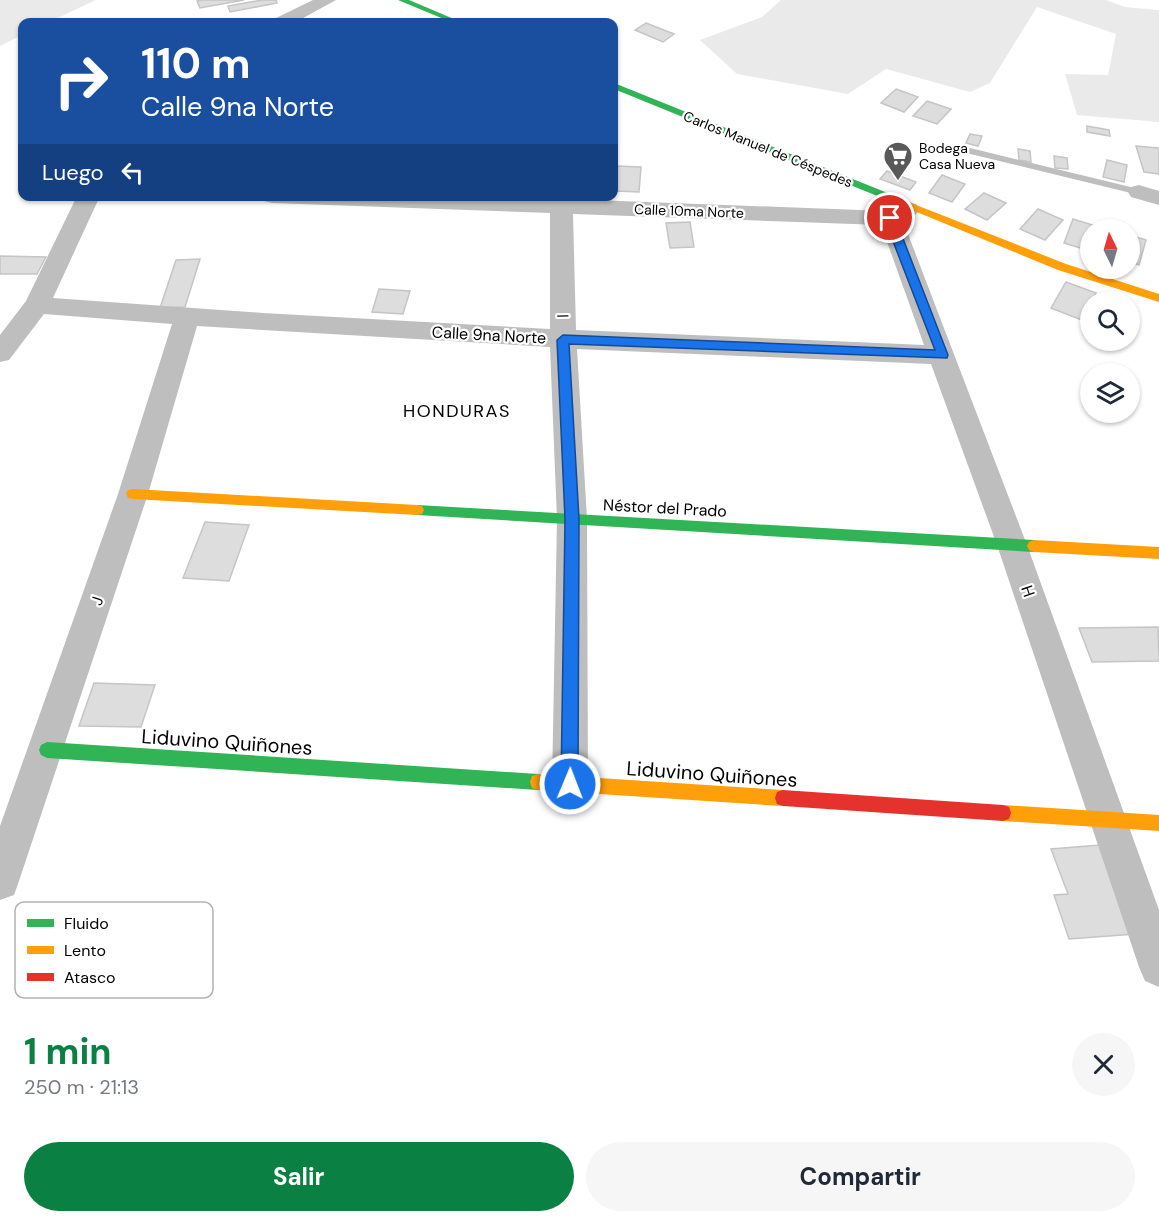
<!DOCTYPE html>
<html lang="es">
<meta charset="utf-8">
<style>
body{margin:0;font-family:"DM Sans",sans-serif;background:#f6f6f7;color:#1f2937;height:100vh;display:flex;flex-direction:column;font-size:22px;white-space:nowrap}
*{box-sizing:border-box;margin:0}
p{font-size:20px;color:#747a83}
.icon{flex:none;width:33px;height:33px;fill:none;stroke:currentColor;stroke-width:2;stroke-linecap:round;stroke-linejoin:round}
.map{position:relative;height:1013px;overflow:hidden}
.sheet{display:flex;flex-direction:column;background:#fff;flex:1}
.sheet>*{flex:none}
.guide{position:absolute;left:18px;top:18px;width:600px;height:183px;border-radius:12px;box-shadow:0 2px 4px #0004;background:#1a4fa0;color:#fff;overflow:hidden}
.needle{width:39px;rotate:355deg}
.tools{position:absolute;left:1080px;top:219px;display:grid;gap:12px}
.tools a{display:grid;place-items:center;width:60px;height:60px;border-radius:50%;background:#fff;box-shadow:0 2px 4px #0004;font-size:30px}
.pin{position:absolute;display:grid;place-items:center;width:51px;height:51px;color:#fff;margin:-26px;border:3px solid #fff;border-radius:50%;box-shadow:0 2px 6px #0007}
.me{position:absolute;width:66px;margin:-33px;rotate:1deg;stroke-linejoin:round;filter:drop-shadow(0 0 4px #0008)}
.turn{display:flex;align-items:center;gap:21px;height:126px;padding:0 24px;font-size:27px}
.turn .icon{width:78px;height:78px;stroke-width:2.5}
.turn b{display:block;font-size:42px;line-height:51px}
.then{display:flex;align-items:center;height:57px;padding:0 24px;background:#0003;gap:12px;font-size:22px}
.round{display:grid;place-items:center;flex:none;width:63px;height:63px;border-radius:32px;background:#f6f6f7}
.headline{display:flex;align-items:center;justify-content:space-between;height:102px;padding:0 24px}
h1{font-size:36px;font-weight:700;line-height:45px;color:#0b8043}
.button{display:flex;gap:12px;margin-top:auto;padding:12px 24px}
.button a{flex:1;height:69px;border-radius:36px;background:#0b8043;color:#fff;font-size:24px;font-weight:700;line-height:69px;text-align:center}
.button a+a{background:#f6f6f7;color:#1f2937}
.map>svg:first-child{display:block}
</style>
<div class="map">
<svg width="1159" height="1013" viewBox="0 0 1159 1013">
<rect width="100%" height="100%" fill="#fff"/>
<path fill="#eaeaea" d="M0,0H96L49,22H22V35L0,46Z
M781,0H1106L1125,7L1159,10V122L1077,115L1065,74L1108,75L1116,34L1037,7L990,83L970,92L886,69L848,94L737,74L700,40L762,17Z"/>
<path fill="#ddd" stroke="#c5c5c5" stroke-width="1.5" d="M202,0H244L200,8L197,1Z
M262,0H276L277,3L230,12L228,6Z
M646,23L674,34L663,42L635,30Z
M896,89L918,97L904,112L881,103Z
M927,101L951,109L937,124L913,116Z
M1087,126L1109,130L1110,136L1087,132Z
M970,134L982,136L978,146L966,143Z
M1136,146L1159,148V174L1144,172Z
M1018,149L1030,151L1031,162L1019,160Z
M1054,156L1067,158L1068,169L1055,168Z
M1107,160L1127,165L1124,182L1103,177Z
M617,166L641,167L639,192L615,191Z
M887,171L916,182L910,190L880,179Z
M942,175L965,184L952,202L929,193Z
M984,193L1006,203L987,220L965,209Z
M1038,209L1063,220L1045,240L1020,229Z
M1073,219L1099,227L1098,230H1090V251L1064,243Z
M690,222L694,247L670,248L666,223Z
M1130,235L1146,240L1139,265L1130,262Z
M0,256L46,257L37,274H0Z
M200,259L185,307L160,308L176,260Z
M1066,282L1096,293L1082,320L1051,308Z
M379,289L410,291L403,314L372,312Z
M205,522L249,525L229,581L183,578Z
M1158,627L1159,661L1092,662L1079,628Z
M94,683L155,685L141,727L79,726Z
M1100,845L1135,934L1069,939L1054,895L1068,894L1051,849Z"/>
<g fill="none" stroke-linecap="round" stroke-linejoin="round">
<path fill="#bebebe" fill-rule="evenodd" d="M966,147L1143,190L1145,192L1139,195L962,152V148Z"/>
<path fill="#bebebe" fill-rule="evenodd" d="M313,0H336L296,22H274L276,18Z
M1139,185L1159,191V205L1131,197L1128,192L1131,187Z
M77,196H100L53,298L263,313L550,329V213L272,203L264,201L261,196H485L886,211L908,202L916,204L920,209L916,214L903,221L1027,545L1159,910V987L1145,981L1139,967L997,545L931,364L577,349L587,519L588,784L583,797L570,802L557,797L552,784L557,519L550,347L197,326L148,494L19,881L14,895L0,900V826L118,494L172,324L44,314L9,360L0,362V335L26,301ZM573,214L881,225L924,345L576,330Z"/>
<path fill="#30b455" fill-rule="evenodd" d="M398,0H409L461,22H451Z
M614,83L910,202L911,204L906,207L902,206L614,89Z
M417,505L1034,540L1039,542L1041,546L1039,550L1034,552L417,515L412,514L410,510L412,506Z
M47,742L538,774L544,776L546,782L544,788L538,790L47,758L41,755L39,750L41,745Z"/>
<path fill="#ff9f0a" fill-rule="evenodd" d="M906,201L1066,264L1159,294V302L1058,270L902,206V202Z
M133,489L417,505L422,506L424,510L422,514L417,515L133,499L128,498L126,494L128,490Z
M1034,540L1159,547V559L1034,552L1029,550L1027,546L1029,542Z
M538,774L783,790L789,792L791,798L789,804L783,806L538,790L532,788L530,782L532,776Z
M1003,805L1159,815V831L1003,821L997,819L995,813L997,807Z"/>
<path fill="#e5322d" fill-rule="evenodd" d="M783,790L1003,805L1009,807L1011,813L1009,819L1003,821L783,806L777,804L775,798L777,792Z"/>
</g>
<path fill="#1a73e8" stroke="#114b97" stroke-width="1.5" d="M890,214L895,218L948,355L947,358L569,344L579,519L578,784L575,790L570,793L564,790L561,784L565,519L557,340L563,335L935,350L884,218Z"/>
<defs>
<g id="supermarket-pin" transform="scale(1.5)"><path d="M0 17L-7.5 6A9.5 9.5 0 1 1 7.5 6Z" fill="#595959" stroke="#fff"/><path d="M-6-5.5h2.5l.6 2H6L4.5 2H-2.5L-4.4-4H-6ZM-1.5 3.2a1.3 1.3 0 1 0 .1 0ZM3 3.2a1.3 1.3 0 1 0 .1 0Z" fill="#fff"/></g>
</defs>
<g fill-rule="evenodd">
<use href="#supermarket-pin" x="898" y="156"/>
</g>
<g text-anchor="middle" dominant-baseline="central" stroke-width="4.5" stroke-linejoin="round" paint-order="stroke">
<g font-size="14" fill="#000" stroke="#fff" text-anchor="start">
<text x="919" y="148">Bodega<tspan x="919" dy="16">Casa Nueva</tspan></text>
</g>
<g font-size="14" fill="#000" stroke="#fff">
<text transform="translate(768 149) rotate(22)">Carlos Manuel de Céspedes</text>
<text transform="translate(689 211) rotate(2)">Calle 10ma Norte</text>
</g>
<g font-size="16" fill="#000" stroke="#fff">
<text transform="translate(563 316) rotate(-91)">I</text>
<text transform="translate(489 335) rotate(3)">Calle 9na Norte</text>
<text transform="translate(665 508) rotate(3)">Néstor del Prado</text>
<text transform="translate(1028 591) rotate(71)">H</text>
<text transform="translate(97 601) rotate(-71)">J</text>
</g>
<g font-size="18" letter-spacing="1.5" fill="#000" stroke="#fff">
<text x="457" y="411">HONDURAS</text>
</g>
<g font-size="20" fill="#000" stroke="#fff">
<text transform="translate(227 742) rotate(4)">Liduvino Quiñones</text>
<text transform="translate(712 774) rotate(4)">Liduvino Quiñones</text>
</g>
</g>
<rect x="15" y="902" width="198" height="96" rx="9" fill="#fff" stroke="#b2b2b2" stroke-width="1.5"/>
<rect x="27" y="919" width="27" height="8" fill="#30b455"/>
<rect x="27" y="946" width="27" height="8" fill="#ff9f0a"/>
<rect x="27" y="973" width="27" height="8" fill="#e5322d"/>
<g font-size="16" fill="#000">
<text x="64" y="929">Fluido</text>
<text x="64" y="956">Lento</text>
<text x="64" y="983">Atasco</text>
</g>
</svg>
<div class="tools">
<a><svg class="needle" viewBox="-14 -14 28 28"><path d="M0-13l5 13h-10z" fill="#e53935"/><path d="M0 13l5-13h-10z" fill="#747a83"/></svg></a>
<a><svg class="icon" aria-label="search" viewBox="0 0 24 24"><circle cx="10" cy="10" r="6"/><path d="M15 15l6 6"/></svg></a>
<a><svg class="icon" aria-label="layers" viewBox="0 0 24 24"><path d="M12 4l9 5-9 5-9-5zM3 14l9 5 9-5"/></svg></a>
</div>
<div class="pin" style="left:890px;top:218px;background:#d93025"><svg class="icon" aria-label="arrive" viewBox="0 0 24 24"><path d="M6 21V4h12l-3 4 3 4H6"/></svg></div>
<svg class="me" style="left:570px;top:784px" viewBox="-20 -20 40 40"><circle r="17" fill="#1a73e8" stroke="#fff" stroke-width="3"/><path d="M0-11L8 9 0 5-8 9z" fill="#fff"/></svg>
<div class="guide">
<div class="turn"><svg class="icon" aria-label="right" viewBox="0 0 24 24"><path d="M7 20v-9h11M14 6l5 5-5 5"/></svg><div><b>110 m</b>Calle 9na Norte</div></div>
<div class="then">Luego<svg class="icon" aria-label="left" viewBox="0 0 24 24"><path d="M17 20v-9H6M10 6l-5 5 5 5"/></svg></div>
</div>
</div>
<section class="sheet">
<div class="headline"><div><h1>1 min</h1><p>250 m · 21:13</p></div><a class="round"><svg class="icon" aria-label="close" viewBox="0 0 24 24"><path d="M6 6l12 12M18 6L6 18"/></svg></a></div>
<div class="button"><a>Salir</a><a>Compartir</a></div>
</section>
